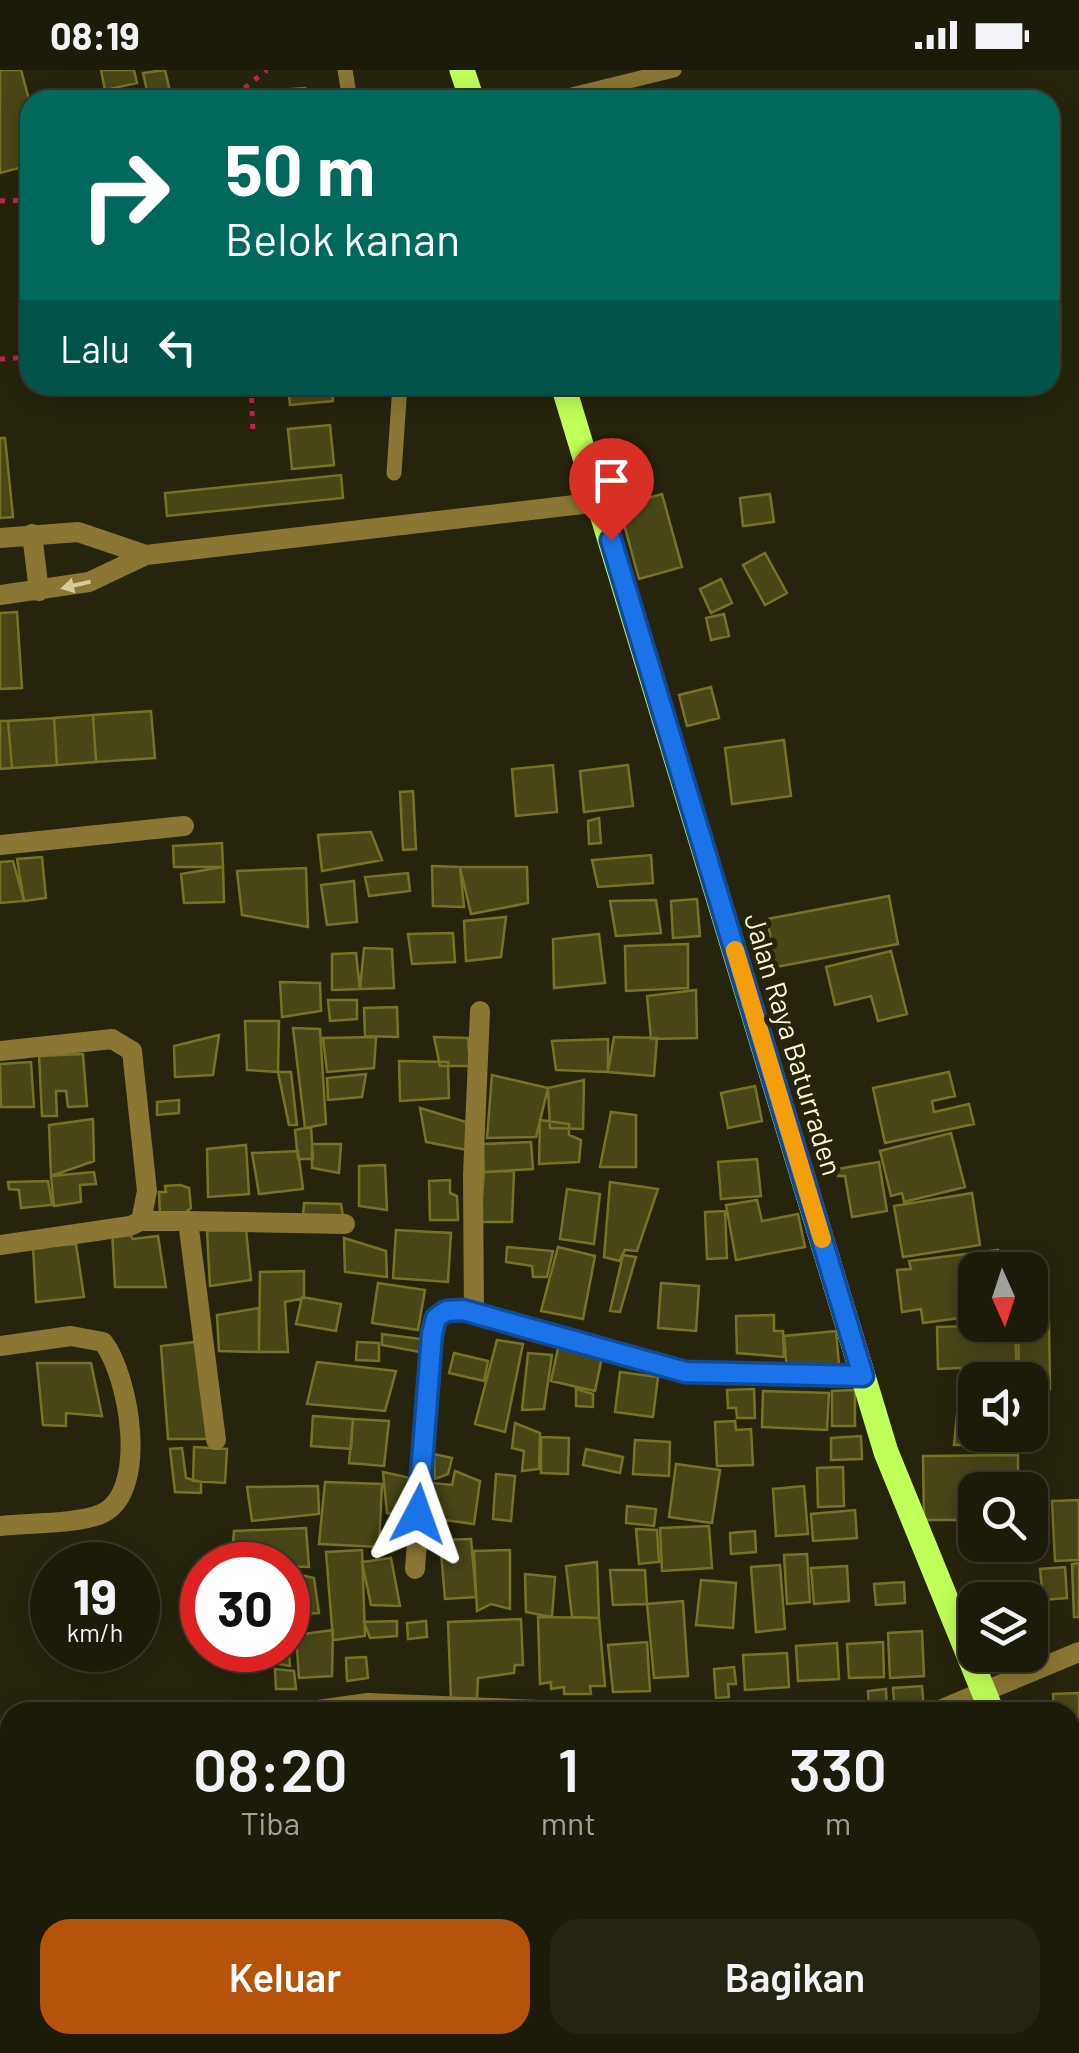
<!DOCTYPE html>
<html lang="id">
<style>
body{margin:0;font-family:Barlow,sans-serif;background:#252412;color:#f1f3f6;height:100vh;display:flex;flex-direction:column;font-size:38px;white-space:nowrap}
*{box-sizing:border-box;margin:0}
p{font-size:32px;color:#a0a19c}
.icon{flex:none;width:55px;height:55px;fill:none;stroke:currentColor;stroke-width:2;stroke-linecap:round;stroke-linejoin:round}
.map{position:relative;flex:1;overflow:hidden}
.panel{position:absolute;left:0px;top:1632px;width:1080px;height:352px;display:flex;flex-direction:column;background:#1c1b09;border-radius:30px 30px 0 0;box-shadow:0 5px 25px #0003,0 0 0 2px #3a392a}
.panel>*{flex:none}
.banner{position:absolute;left:20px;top:20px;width:1040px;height:305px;border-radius:30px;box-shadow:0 5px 25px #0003,0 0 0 2px #3a392a;background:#00695c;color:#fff;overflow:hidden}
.needle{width:65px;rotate:177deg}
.tools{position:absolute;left:958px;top:1182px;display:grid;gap:20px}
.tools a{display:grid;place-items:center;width:90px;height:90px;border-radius:20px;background:#1c1b09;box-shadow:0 5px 25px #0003,0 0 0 2px #3a392a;font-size:50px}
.speed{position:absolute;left:30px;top:1472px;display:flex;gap:20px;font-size:50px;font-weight:700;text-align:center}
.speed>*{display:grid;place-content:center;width:130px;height:130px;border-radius:50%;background:#1c1b09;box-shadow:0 5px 25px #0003,0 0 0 2px #3a392a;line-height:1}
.speed small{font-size:25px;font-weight:400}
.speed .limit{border:15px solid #d22;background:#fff;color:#111}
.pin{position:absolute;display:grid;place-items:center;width:85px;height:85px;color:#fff;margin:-102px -42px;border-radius:50% 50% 50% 0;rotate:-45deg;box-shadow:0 0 10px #0007}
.pin .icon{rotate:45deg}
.me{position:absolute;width:110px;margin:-55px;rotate:4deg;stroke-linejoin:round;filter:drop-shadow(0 0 8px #0008)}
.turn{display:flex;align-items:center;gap:35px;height:210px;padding:0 40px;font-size:45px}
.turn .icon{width:130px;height:130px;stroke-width:2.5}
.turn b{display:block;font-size:70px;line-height:85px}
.then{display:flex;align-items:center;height:95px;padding:0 40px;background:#0003;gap:20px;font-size:38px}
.eta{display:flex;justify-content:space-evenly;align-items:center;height:170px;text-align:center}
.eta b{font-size:60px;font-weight:600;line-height:70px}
.button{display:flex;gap:20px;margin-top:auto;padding:20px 40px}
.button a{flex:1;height:115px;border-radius:30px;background:#b45309;color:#fff;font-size:40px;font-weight:600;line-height:115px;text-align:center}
.button a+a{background:#252412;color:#f1f3f6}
.status{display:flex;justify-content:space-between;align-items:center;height:70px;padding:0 50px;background:#1c1b09;direction:ltr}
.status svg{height:28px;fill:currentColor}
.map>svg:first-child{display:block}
</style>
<div class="status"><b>08:19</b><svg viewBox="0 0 49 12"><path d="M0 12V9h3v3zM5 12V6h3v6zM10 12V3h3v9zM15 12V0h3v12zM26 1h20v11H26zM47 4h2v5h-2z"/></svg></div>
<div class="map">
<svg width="1079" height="1983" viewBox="0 0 1079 1983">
<rect width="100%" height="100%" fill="#26240c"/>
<path fill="#494616" stroke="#777326" stroke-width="2.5" d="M0,0H21L30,33V95L0,103Z
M101,0H134L137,13L105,20Z
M165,0L172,30H149L143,3Z
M305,18L306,30H266L265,21Z
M288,315H332L333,331L290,335Z
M330,355L334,395L292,399L288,359Z
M0,368H5L13,447L0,448Z
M341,405L343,428L167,446L165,423Z
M662,424L682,497L639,509L619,436Z
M770,424L774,452L743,456L740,428Z
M765,483L787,523L765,535L743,495Z
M721,509L732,533L711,543L700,519Z
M17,542L22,618L0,619V543Z
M724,544L729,566L711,570L706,548Z
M711,617L719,648L687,656L679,625Z
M151,641L155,688L96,692L93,645Z
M93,645L96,692L57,695L54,648Z
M54,648L57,695L12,698L8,651Z
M0,651H8L12,698L0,699Z
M784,670L791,726L732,734L725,678Z
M553,695L557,742L516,746L512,699Z
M628,695L633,736L584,742L580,701Z
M413,721L416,779L403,780L400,722Z
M599,748L601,773L589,774L588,751Z
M371,762L382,790L322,801L318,765Z
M222,773L223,797H174L173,776Z
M651,785L653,813L598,817L592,790Z
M42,787L46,828L24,831L17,789Z
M13,791L24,831L0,833V792Z
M432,796L460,797L464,837L433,836Z
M223,797L224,832L184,833L181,804Z
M460,797H527L528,833L471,844Z
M306,798L308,857L242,845L237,801Z
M408,803L410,821L369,826L365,807Z
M354,811L357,852L327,855L321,815Z
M889,826L898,874L776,897L767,849Z
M697,829L700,866L673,868L671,831Z
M656,830L661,863L616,866L610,831Z
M506,847L501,887L466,891L464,851Z
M453,863L455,892L412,894L408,864Z
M599,864L605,913L554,918L553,869Z
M688,874V918L626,921L625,876Z
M364,878L392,879L394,918L360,919Z
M891,881L907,944L878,951L871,926L835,935L826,897Z
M356,883L360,919L332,920V884Z
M280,912L320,913L321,941L282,947Z
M696,920L697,968L651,969L647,926Z
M328,930H357V949L330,951Z
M397,937L398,967L365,966L364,938Z
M245,951H279L278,1002L247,1000Z
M293,958L320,959L326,1054L305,1058Z
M219,965L213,1005L175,1007L174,976Z
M376,967L374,998L327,1002L323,968Z
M434,967L468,968L470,996H440Z
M614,967L657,968L654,1006L608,1002Z
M608,969V1002L556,1000L552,971Z
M83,984L87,1036L68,1037L66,1021H56L57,1046H42L39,986Z
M399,991L448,992L449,1028L400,1031Z
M31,992L34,1037H1L0,994Z
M278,1002H291L297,1055H289Z
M949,1002L955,1026L932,1031L934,1042L969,1034L974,1054L885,1073L873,1018Z
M366,1004L362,1027L328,1030L327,1008Z
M492,1005L548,1018L536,1067L487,1068Z
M584,1010L583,1059L550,1058L548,1018Z
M755,1016L762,1051L728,1058L721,1023Z
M179,1030V1043L157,1045V1032Z
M420,1038L466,1052L467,1080L426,1072Z
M611,1042L636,1045V1097H600Z
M93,1049L94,1091L51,1106L49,1055Z
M540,1050L569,1054V1065L581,1070L579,1092L539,1094Z
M311,1057L313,1089H298L295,1060Z
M951,1063L965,1117L904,1132L902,1123L891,1126L880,1081Z
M531,1072L533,1099L484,1102L483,1074Z
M312,1074H341L339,1103L312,1098Z
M246,1075L249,1124L208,1127L207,1079Z
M298,1081L303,1119L259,1124L252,1083Z
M757,1089L761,1126L721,1129L718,1092Z
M879,1092L887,1141L852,1147L845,1106H838L837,1099Z
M385,1095L387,1140L359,1136V1096Z
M514,1101L512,1152H480L484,1102Z
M94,1102L96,1114L80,1115L81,1132L54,1136L51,1106Z
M450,1110V1123L457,1126L458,1150H430L429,1111Z
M48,1111L52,1135L21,1138L19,1120L9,1119L8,1112Z
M610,1112L658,1119L637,1181L625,1180L619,1191L604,1187Z
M180,1115L189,1118L191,1138L177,1149L160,1147L159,1122H166L165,1116Z
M567,1119L600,1124L594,1174L560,1169Z
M972,1123L980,1175L903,1187L894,1136Z
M757,1130L762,1151L798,1144L805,1177L736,1190L726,1135Z
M304,1133L341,1134L343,1146L303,1147Z
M725,1141L727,1188L707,1189L705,1142Z
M246,1159L251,1210L210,1216L207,1161Z
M112,1160H126L133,1169L158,1166L166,1217H115Z
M396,1160L451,1163L448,1212L393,1208Z
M344,1168L386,1181L387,1207L345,1202Z
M76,1174L84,1227L36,1232L33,1177Z
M507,1177L553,1181L547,1207H533L532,1196L506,1192Z
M558,1177L595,1186L583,1249L541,1241Z
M998,1180L1000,1200H975V1246L923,1253L921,1239L902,1242L897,1200L911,1199L909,1191Z
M623,1185L636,1187L620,1242L610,1241Z
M304,1201V1228L285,1232L288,1282H259L260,1202Z
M378,1213L425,1220L418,1260L372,1253Z
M661,1213L699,1216L696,1261L658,1258Z
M302,1227L341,1234L336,1261L296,1254Z
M259,1238V1282L219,1281L217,1245Z
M774,1245V1261H783L784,1287L737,1283L736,1246Z
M1049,1252L1050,1319H1030V1297H1019L1018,1255Z
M1015,1255L1017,1310H985V1297L938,1299L937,1257Z
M836,1261L839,1295L787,1300L784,1266Z
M382,1264L421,1269L420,1282L382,1275Z
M497,1270L523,1274L505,1362L475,1354Z
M203,1271L208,1369H168L161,1276Z
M357,1272L379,1273V1291L356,1290Z
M558,1278L602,1287L595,1321L551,1311Z
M454,1283L488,1291L484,1311L449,1303Z
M528,1283L552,1285L544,1339L522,1340Z
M317,1292L396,1301L385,1341L307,1334Z
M37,1293H91L102,1346L66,1343V1356L43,1355Z
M620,1302L658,1307L653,1347L615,1342Z
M576,1319L593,1324V1337L576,1336Z
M754,1319L755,1348H737L736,1338H728L727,1320Z
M855,1320V1356H832V1321Z
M763,1321L829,1323L827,1360L762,1357Z
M958,1335H975V1365H1014V1374L954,1375Z
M313,1346L353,1349L351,1379L311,1376Z
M353,1349L389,1351L384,1396L349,1393Z
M735,1351L736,1360L751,1359L753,1395L717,1396L715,1352Z
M515,1353L540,1363L539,1399L522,1401L524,1381L512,1378Z
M861,1366L862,1389L831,1390V1368Z
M541,1367L569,1368L568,1404L541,1403Z
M635,1370L670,1372L669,1406L633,1404Z
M194,1377L227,1379L225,1413L193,1411Z
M182,1378L186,1408L201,1412V1423L175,1422L170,1379Z
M586,1379L623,1387L620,1403L583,1395Z
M434,1384L452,1388L448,1404L435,1409Z
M1018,1385V1420H975V1450H924L923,1386Z
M676,1394L720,1400L712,1453L669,1447Z
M843,1397L844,1436L818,1437L817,1398Z
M455,1401L480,1411L474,1454L429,1448L433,1413L452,1415Z
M383,1402L415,1409L413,1446L387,1443Z
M496,1404L515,1406L511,1451L493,1449Z
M325,1412L382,1414L379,1477L319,1474Z
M318,1416L319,1444L252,1451L247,1417Z
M804,1416L808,1464L776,1466L773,1419Z
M1079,1430V1490L1055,1491L1052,1431Z
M627,1436L656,1439L654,1456L626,1453Z
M855,1440L857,1468L813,1471L811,1444Z
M709,1456L712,1498L662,1501L660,1458Z
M306,1458L309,1497L231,1495L234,1461Z
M636,1459L657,1460L659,1492L639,1494Z
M755,1461L756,1482L731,1484L730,1463Z
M471,1469L476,1527L445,1529L440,1470Z
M362,1480L365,1566L333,1570L326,1482Z
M510,1480V1539L491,1534L477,1541L474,1481Z
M807,1484L810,1532L787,1534L784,1485Z
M391,1488L400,1536L371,1535L362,1492Z
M597,1492L599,1548L572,1547L566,1496Z
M1079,1493V1547H1074L1072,1494Z
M780,1495L785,1559L756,1562L751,1497Z
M847,1496L849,1531L814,1534L811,1498Z
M1065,1497L1067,1528L1043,1530L1040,1499Z
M610,1500H645L647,1534L613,1535Z
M288,1502L314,1508L319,1543L288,1545Z
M525,1504L555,1507L552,1547L526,1542Z
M701,1510L736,1513L733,1558L696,1555Z
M904,1512L905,1533L876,1535L874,1514Z
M683,1531L688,1606L654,1608L647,1534Z
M538,1547L599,1548L605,1616H590L591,1624H564V1617L551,1619V1612L540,1614Z
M521,1549L523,1595H515L514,1603L478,1608L477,1629L451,1630L448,1552Z
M397,1551V1566L370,1568L364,1552Z
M426,1551L427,1567L408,1569L407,1553Z
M333,1560L332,1606L299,1608L296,1565Z
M922,1561L924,1606L890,1608L888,1563Z
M288,1569L290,1596L273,1593L262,1599L260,1580H288Z
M647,1572L650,1621L613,1622L608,1575Z
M883,1572L884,1607L849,1608L847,1574Z
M837,1573L839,1609L798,1611L796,1576Z
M787,1583L789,1617L745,1620L743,1585Z
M366,1587L368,1608L347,1611L346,1588Z
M734,1597L736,1614H728L729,1627L716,1628L714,1599Z
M275,1599L294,1601L296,1619H276Z
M922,1616L924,1641L895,1642L893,1618Z
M886,1619L887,1641L869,1642L868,1621Z
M1079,1623V1734H1070V1642H1054L1053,1624Z
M399,1975H440V1983H399Z
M977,1975H1050L1051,1983H978Z
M901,1979L973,1980V1983H901Z"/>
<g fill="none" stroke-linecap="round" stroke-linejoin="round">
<path stroke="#c22255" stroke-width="5" stroke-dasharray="5 8" stroke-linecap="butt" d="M241,30L243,19L267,0
M0,131L30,130
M0,289L30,287
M251,315L253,364"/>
<path stroke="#8a7733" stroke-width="15" d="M345,0L350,30
M551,30L674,0
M394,403L400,315"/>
<path stroke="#8a7733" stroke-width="20" d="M32,464L39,521
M0,468L78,462L146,485
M0,525L89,512L146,485L600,432
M0,775L184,756
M0,981L112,969L132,981L147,1121L141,1151L130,1156L0,1175
M141,1151H188L216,1370
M188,1151L345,1154
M474,1243L473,1106L480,941
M0,1276L71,1266L103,1272C129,1305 150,1423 101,1444C78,1454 27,1453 0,1456
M415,1499L432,1263L436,1247L446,1241L463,1240L685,1302L863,1306
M304,1642L368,1633
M368,1642V1633L589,1642
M935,1642L1079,1582
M382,1975V1983"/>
<path stroke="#c1ff59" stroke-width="25" d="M462,0L472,30
M563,315L886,1382L992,1642
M1070,1855L1079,1880"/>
</g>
<defs><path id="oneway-solid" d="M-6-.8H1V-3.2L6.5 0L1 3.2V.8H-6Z" transform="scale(2.5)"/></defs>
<use fill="#d6cc9a" href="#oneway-solid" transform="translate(76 515) rotate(167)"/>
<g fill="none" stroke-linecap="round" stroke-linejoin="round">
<g stroke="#114b97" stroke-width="25">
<path id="route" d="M418,1444L432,1264L436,1248L446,1241L463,1240L685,1302L863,1306L611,470"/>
</g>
<use href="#route" stroke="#1a73e8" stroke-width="18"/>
<path stroke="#f59e0b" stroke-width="18" d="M735,880L822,1169"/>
</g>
<g text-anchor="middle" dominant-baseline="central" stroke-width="10" stroke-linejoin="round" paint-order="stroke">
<g font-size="28" fill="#fff9d2" stroke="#26240c">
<text transform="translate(794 974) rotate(73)">Jalan Raya Baturraden</text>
</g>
</g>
</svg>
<div class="tools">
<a><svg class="needle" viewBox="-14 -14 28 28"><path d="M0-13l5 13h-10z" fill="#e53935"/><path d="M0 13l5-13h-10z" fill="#a0a19c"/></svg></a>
<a><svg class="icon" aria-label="sound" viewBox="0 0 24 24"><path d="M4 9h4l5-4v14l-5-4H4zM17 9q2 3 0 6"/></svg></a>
<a><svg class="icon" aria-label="search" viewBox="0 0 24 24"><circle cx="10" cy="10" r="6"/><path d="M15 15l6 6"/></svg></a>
<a><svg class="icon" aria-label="layers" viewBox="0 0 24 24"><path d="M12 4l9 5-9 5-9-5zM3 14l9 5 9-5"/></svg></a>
</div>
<div class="speed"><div>19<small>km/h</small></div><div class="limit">30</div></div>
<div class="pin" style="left:611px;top:470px;background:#d93025"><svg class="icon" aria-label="arrive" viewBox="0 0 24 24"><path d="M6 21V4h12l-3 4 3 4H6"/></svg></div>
<svg class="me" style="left:418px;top:1444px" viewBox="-20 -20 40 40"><path d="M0-17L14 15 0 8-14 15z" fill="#1a73e8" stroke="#fff" stroke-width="4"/></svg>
<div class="banner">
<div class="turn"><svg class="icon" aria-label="right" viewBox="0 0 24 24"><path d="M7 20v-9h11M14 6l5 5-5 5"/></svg><div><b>50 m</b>Belok kanan</div></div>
<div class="then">Lalu<svg class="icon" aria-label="left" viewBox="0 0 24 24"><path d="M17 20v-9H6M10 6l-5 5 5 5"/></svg></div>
</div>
<section class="panel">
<div class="eta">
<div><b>08:20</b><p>Tiba</p></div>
<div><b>1</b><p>mnt</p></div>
<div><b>330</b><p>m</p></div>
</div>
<div class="button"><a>Keluar</a><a>Bagikan</a></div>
</section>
</div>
